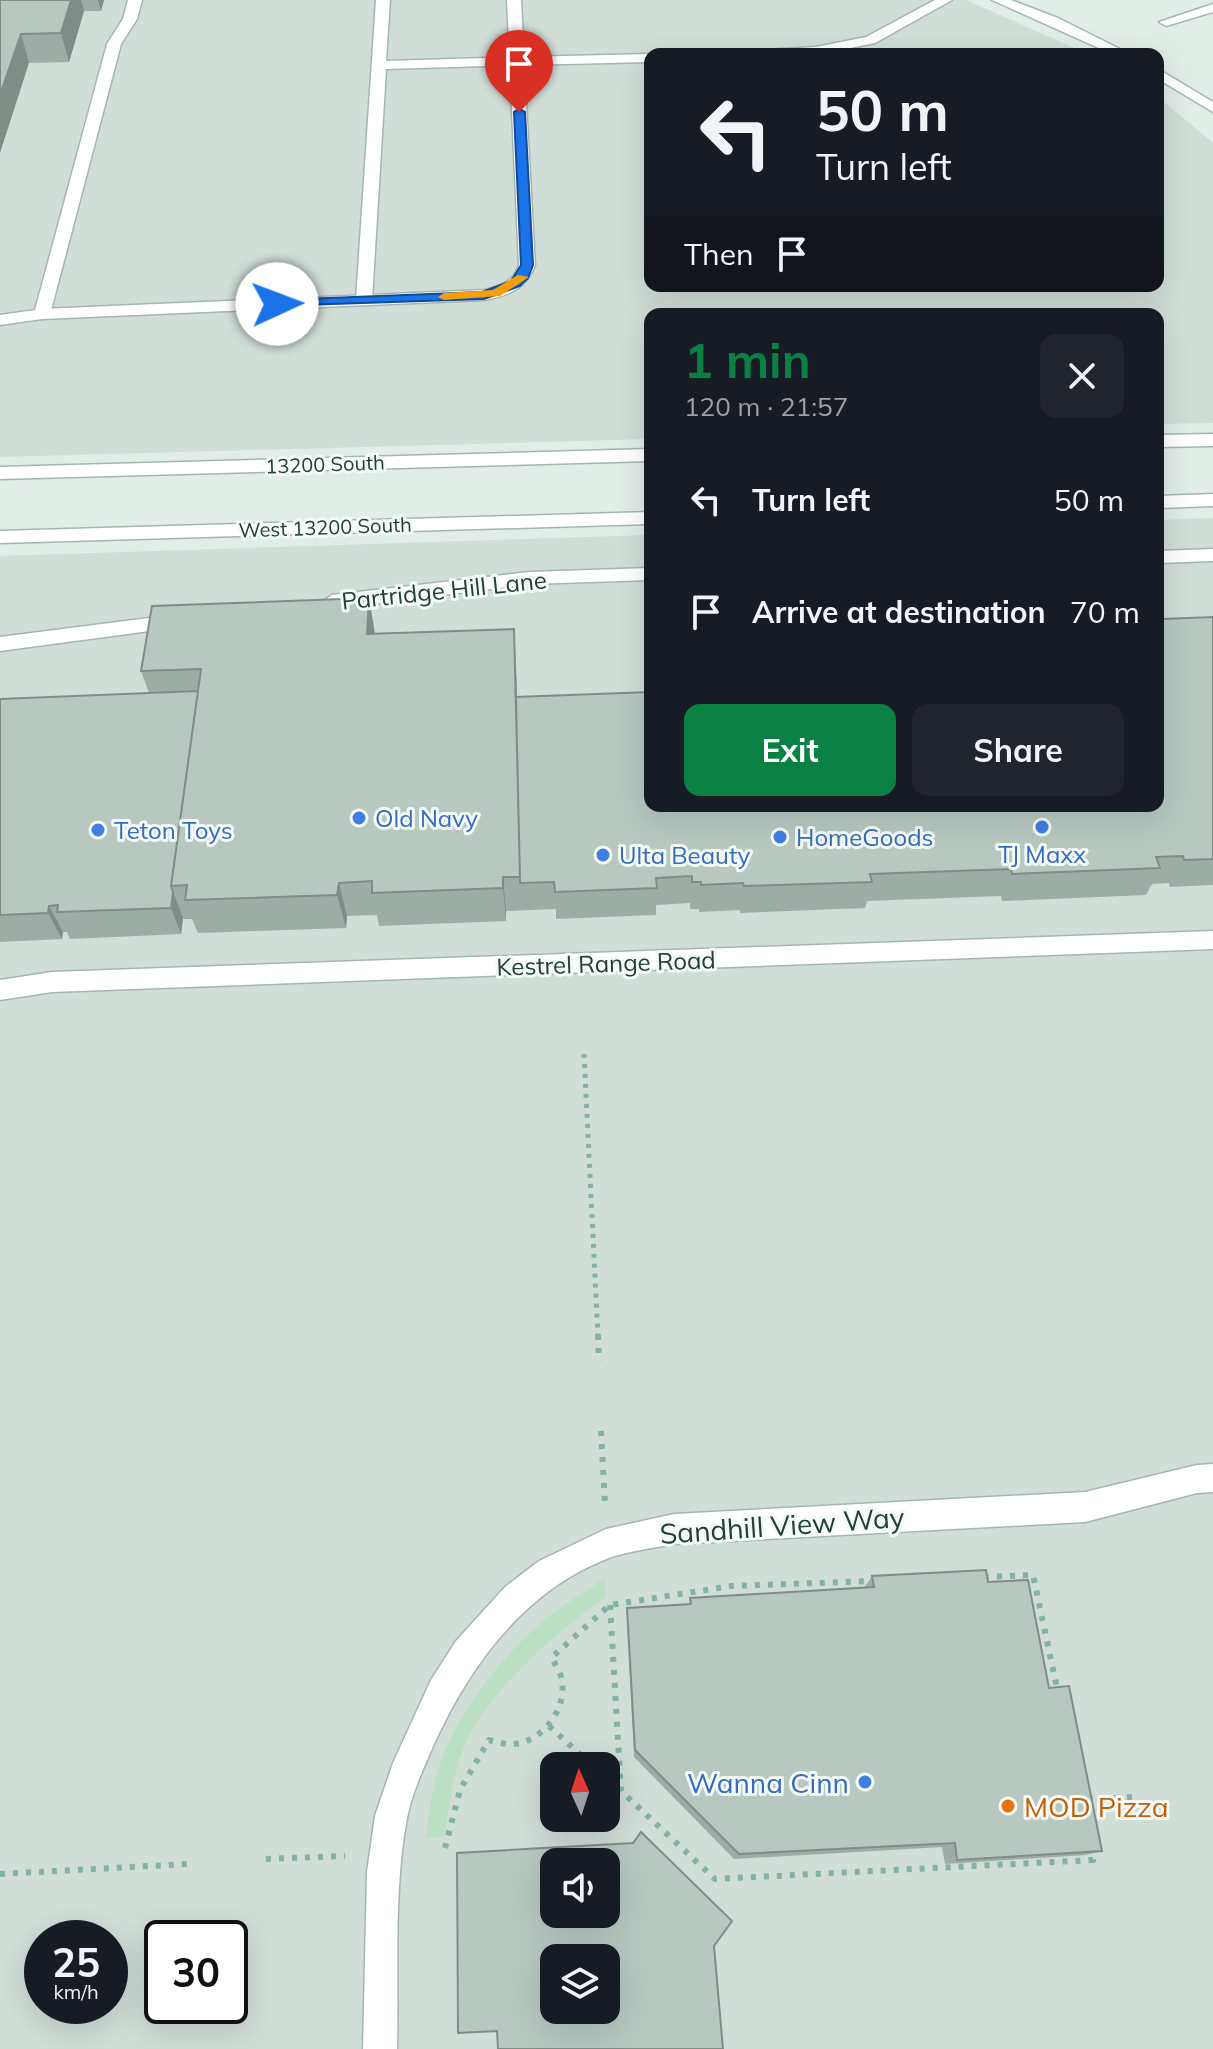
<!DOCTYPE html>
<meta charset="utf-8">
<style>
body{margin:0;font-family:Mulish,sans-serif;background:#20242c;color:#f1f3f6;height:100vh;display:flex;flex-direction:column;font-size:30px;white-space:nowrap}
*{box-sizing:border-box;margin:0}
p{font-size:26px;color:#9ea1a6}
.icon{flex:none;width:44px;height:44px;fill:none;stroke:currentColor;stroke-width:2;stroke-linecap:round;stroke-linejoin:round}
.map{position:relative;flex:1;overflow:hidden}
.sheet{position:absolute;left:644px;top:308px;width:520px;height:504px;display:flex;flex-direction:column;background:#171b24;border-radius:16px;box-shadow:0 8px 32px #0002}
.sheet>*{flex:none}
.banner{position:absolute;left:644px;top:48px;width:520px;height:244px;border-radius:16px;box-shadow:0 8px 32px #0002;background:#171b24;color:#f1f3f6;overflow:hidden}
.needle{width:52px;rotate:357deg}
.controls{position:absolute;left:540px;top:1752px;display:grid;gap:16px}
.controls a{display:grid;place-items:center;width:80px;height:80px;border-radius:16px;background:#171b24;box-shadow:0 8px 32px #0002;font-size:40px}
.speed{position:absolute;left:24px;top:1920px;display:flex;gap:16px;font-size:40px;font-weight:700;text-align:center}
.speed>*{display:grid;place-content:center;width:104px;height:104px;border-radius:50%;background:#171b24;box-shadow:0 8px 32px #0002;line-height:1}
.speed small{font-size:20px;font-weight:400}
.speed .limit{border:4px solid #111;border-radius:12px;background:#fff;color:#111}
.pin{position:absolute;display:grid;place-items:center;width:68px;height:68px;color:#fff;margin:-82px -34px;border-radius:50% 50% 50% 0;rotate:-45deg;box-shadow:0 0 8px #0007}
.pin .icon{rotate:45deg}
.me{position:absolute;width:88px;margin:-44px;rotate:88deg;stroke-linejoin:round;filter:drop-shadow(0 0 6px #0008)}
.turn{display:flex;align-items:center;gap:28px;height:168px;padding:0 40px;font-size:36px}
.turn .icon{width:104px;height:104px;stroke-width:2.5}
.turn b{display:block;font-size:56px;line-height:68px}
.then{display:flex;align-items:center;height:76px;padding:0 40px;background:#0003;gap:16px;font-size:30px}
.round{display:grid;place-items:center;flex:none;width:84px;height:84px;border-radius:16px;background:#20242c}
.overview{display:flex;align-items:center;justify-content:space-between;height:136px;padding:0 40px}
h1{font-size:48px;font-weight:700;line-height:60px;color:#0b8043}
.button{display:flex;gap:16px;margin-top:auto;padding:16px 40px}
.button a{flex:1;height:92px;border-radius:16px;background:#0b8043;color:#fff;font-size:32px;font-weight:700;line-height:92px;text-align:center}
.button a+a{background:#20242c;color:#f1f3f6}
ul{padding:0;list-style:none}
li{display:flex;align-items:center;gap:24px;height:112px;padding:0 40px}
li div{flex:1}
li b{display:block;font-size:30px}
li em{font-style:normal}
.map>svg:first-child{display:block}
</style>
<div class="map">
<svg width="1213" height="2049" viewBox="0 0 1213 2049">
<rect width="100%" height="100%" fill="#e3ede8"/>
<path fill="#d1ddd7" fill-rule="evenodd" d="M0,0H966L1088,54H650V286H1158V97L1213,143V423L1158,424V314H650V439L0,457Z
M1213,518V2049H0V556L650,535V806H1158V520ZM554,1766H606V1818H554ZM554,1862H606V1914H554ZM42,1938H110V2006H42ZM162,1938H230V2006H162ZM554,1958H606V2010H554Z"/>
<path fill="#bbdfc3" d="M604,1579L606,1597C556,1632 484,1694 462,1752C452,1778 449,1809 444,1836L426,1838C429,1807 435,1771 449,1742C468,1699 511,1647 548,1617C566,1603 586,1591 604,1579Z"/>
<g fill="none" stroke-linecap="round" stroke-linejoin="round">
<g stroke="#a5b6af" stroke-width="3">
<path id="service" d="M128,0H142L137,19L121,44L50,314L42,319L36,317L34,314L107,44L123,19Z
M376,0H390L386,61L517,57L524,61L517,65L386,69L372,300L364,305L356,300Z
M1213,549V561L1158,563V551Z
M650,568V580L529,584L332,609L322,602L332,595L529,572Z
M180,614L187,616L190,621L187,626L0,651V637Z"/>
</g>
<g stroke="#a5b6af" stroke-width="3">
<path id="minor" d="M507,0H521L524,57L650,54V62L524,65L535,265C527,289 507,296 484,300L42,319L0,325V315L42,309L484,290C500,287 514,281 519,265Z
M935,0H952L875,43L821,54H758L765,50L816,47L866,37Z
M1213,4V12L1166,26L1159,22Z
M1213,931V949L52,992L0,1000V980L52,972Z
M1213,1464V1492L1197,1493L1085,1522L674,1544C653,1548 629,1551 609,1558C525,1590 470,1665 434,1744C424,1767 412,1793 407,1818C393,1893 399,1973 397,2049H363L367,1872L375,1816L393,1763L431,1680L456,1641L505,1587L539,1561L606,1529L674,1514L1085,1492L1197,1465Z"/>
</g>
<g stroke="#a5b6af" stroke-width="3">
<path id="tertiary" d="M1213,434V446L1158,447V435Z
M650,449V461L0,479V467Z
M1213,494V506L1158,508V496Z
M650,512V524L0,543V531Z"/>
</g>
<g stroke="#a0bab0" stroke-width="3">
<path id="secondary" d="M992,0H1011L1058,18L1130,54H1112Z
M1158,69L1213,102V112L1158,79Z"/>
</g>
<path stroke="#82b3a1" stroke-width="5" stroke-dasharray="4 6" stroke-linecap="butt" d="M584,1054L598,1337"/>
<path stroke="#82b3a1" stroke-width="6" stroke-dasharray="5 8" stroke-linecap="butt" d="M598,1335L599,1361
M601,1431L605,1504
M984,1577L1033,1575L1058,1693
M610,1605L621,1791L715,1879L1093,1860L1091,1847
M549,1726L593,1766
M606,1778L620,1791
M1088,1799L1135,1797
M445,1848L460,1790L489,1740C497,1742 506,1745 514,1744C543,1741 567,1709 562,1680C560,1672 555,1665 552,1657L610,1605L731,1586L874,1581
M266,1859L345,1856
M0,1874L187,1864"/>
<use href="#service" fill="#fff" fill-rule="evenodd"/>
<use href="#minor" fill="#fff" fill-rule="evenodd"/>
<use href="#tertiary" fill="#fff" fill-rule="evenodd"/>
<use href="#secondary" fill="#fff" fill-rule="evenodd"/>
</g>
<path fill="#9eaca6" d="M0,0H104L101,11H84L69,62L29,63Z
M369,598L375,633L514,629L517,696L650,806L1163,619L1213,617V885L1170,887L1169,883L1152,884L1146,895L1002,901L1001,896L867,901L865,908L740,913V910L699,912V909H690V903L656,905V915L556,919V909L506,911V921L379,926L377,915L347,916L346,928L198,933L192,919H184L183,918L181,934L70,939L67,932H63L62,939L0,942V699L149,693L141,671Z
M872,1576L988,1582L1049,1688L1102,1851L1085,1855L945,1864L942,1847L734,1859L634,1757L627,1620V1608L689,1604L690,1598L864,1588Z"/>
<path fill="#818c87" d="M71,0H81L84,11L69,62L61,33Z
M98,0H104L101,11Z
M21,34L29,63L0,153V95Z
M369,598L375,635L367,634Z
M514,629L516,665L522,883Z
M503,877L506,911V921L503,888Z
M339,883L347,916L346,928L337,895Z
M173,892L183,918L181,934L171,908Z
M49,906L63,932L62,939L48,913Z"/>
<path fill="#b8c8c1" stroke="#818c87" stroke-width="2" fill-rule="evenodd" d="M0,0H71L61,33L21,34L0,95Z
M369,598L367,634L514,629L520,877H503V888L372,893V881L339,883L337,895L185,900L187,885L171,886L201,669L141,671L152,606Z
M1158,615L1163,619L1213,617V859L1184,860L1183,856L1156,857L1160,868L1012,874L1011,869L870,874L872,882L744,886L743,883L701,885V882H692V876L656,878L657,888L555,892L554,882L520,883L516,697L650,692V806H1158Z
M198,691L171,886L173,892L171,908L57,912L58,905L49,906L48,913L0,915V699Z
M986,1570L988,1582L1028,1580L1049,1688L1069,1686L1102,1851L957,1860L955,1843L739,1854L635,1750L627,1608L691,1604L690,1598L874,1587L872,1576Z
M641,1832L732,1921L714,1946L723,2049H498L497,2031L458,2033L457,1853L633,1843ZM554,1862H606V1914H554ZM554,1958H606V2010H554Z"/>
<path fill="#1a73e8" stroke="#114b97" stroke-width="2" d="M519,109L525,112L533,265L528,278L520,286L484,299L272,306L270,304L277,300L482,292L511,281L521,265L514,112Z"/>
<path fill="#f59e0b" d="M518,275L529,277L500,296L444,300L438,297L444,293L493,290Z"/>
<g fill="#3f7fe0" stroke="#f4faf6" stroke-width="3">
<circle cx="359" cy="818" r="8"/>
<circle cx="1042" cy="827" r="8"/>
<circle cx="98" cy="830" r="8"/>
<circle cx="780" cy="837" r="8"/>
<circle cx="603" cy="855" r="8"/>
<circle cx="865" cy="1782" r="8"/>
</g>
<circle fill="#e8710a" stroke="#f4faf6" stroke-width="3" cx="1008" cy="1806" r="8"/>
<g text-anchor="middle" dominant-baseline="central" stroke-width="6" stroke-linejoin="round" paint-order="stroke">
<g font-size="20" fill="#214036" stroke="#f4faf6">
<text transform="translate(325 464) rotate(-2)">13200 South</text>
<text transform="translate(325 527) rotate(-2)">West 13200 South</text>
</g>
<g font-size="24" fill="#214036" stroke="#f4faf6">
<text transform="translate(444 590) rotate(-6)">Partridge Hill Lane</text>
<text transform="translate(606 963) rotate(-2)">Kestrel Range Road</text>
</g>
<g font-size="24" fill="#366cbe" stroke="#f4faf6" text-anchor="start">
<text x="375" y="818">Old Navy</text>
<text x="114" y="830">Teton Toys</text>
<text x="796" y="837">HomeGoods</text>
<text x="1042" y="854" text-anchor="middle">TJ Maxx</text>
<text x="619" y="855">Ulta Beauty</text>
</g>
<g font-size="28" fill="#214036" stroke="#f4faf6">
<text transform="translate(782 1525) rotate(-4)">Sandhill View Way</text>
</g>
<g font-size="28" fill="#366cbe" stroke="#f4faf6" text-anchor="end">
<text x="849" y="1782">Wanna Cinn</text>
</g>
<g font-size="28" fill="#c56008" stroke="#f4faf6" text-anchor="start">
<text x="1024" y="1806">MOD Pizza</text>
</g>
</g>
</svg>
<div class="controls">
<a><svg class="needle" viewBox="-14 -14 28 28"><path d="M0-13l5 13h-10z" fill="#e53935"/><path d="M0 13l5-13h-10z" fill="#9ea1a6"/></svg></a>
<a><svg class="icon" aria-label="sound" viewBox="0 0 24 24"><path d="M4 9h4l5-4v14l-5-4H4zM17 9q2 3 0 6"/></svg></a>
<a><svg class="icon" aria-label="layers" viewBox="0 0 24 24"><path d="M12 4l9 5-9 5-9-5zM3 14l9 5 9-5"/></svg></a>
</div>
<div class="speed"><div>25<small>km/h</small></div><div class="limit">30</div></div>
<div class="pin" style="left:519px;top:112px;background:#d93025"><svg class="icon" aria-label="arrive" viewBox="0 0 24 24"><path d="M6 21V4h12l-3 4 3 4H6"/></svg></div>
<svg class="me" style="left:277px;top:304px" viewBox="-20 -20 40 40"><circle r="19" fill="#fff"/><path d="M0-13L10 11 0 6-10 11z" fill="#1a73e8"/></svg>
<div class="banner">
<div class="turn"><svg class="icon" aria-label="left" viewBox="0 0 24 24"><path d="M17 20v-9H6M10 6l-5 5 5 5"/></svg><div><b>50 m</b>Turn left</div></div>
<div class="then">Then<svg class="icon" aria-label="arrive" viewBox="0 0 24 24"><path d="M6 21V4h12l-3 4 3 4H6"/></svg></div>
</div>
<section class="sheet">
<div class="overview"><div><h1>1 min</h1><p>120 m · 21:57</p></div><a class="round"><svg class="icon" aria-label="close" viewBox="0 0 24 24"><path d="M6 6l12 12M18 6L6 18"/></svg></a></div>
<ul>
<li><svg class="icon" aria-label="left" viewBox="0 0 24 24"><path d="M17 20v-9H6M10 6l-5 5 5 5"/></svg><div><b>Turn left</b></div><em>50 m</em></li>
<li><svg class="icon" aria-label="arrive" viewBox="0 0 24 24"><path d="M6 21V4h12l-3 4 3 4H6"/></svg><div><b>Arrive at destination</b></div><em>70 m</em></li>
</ul>
<div class="button"><a>Exit</a><a>Share</a></div>
</section>
</div>
